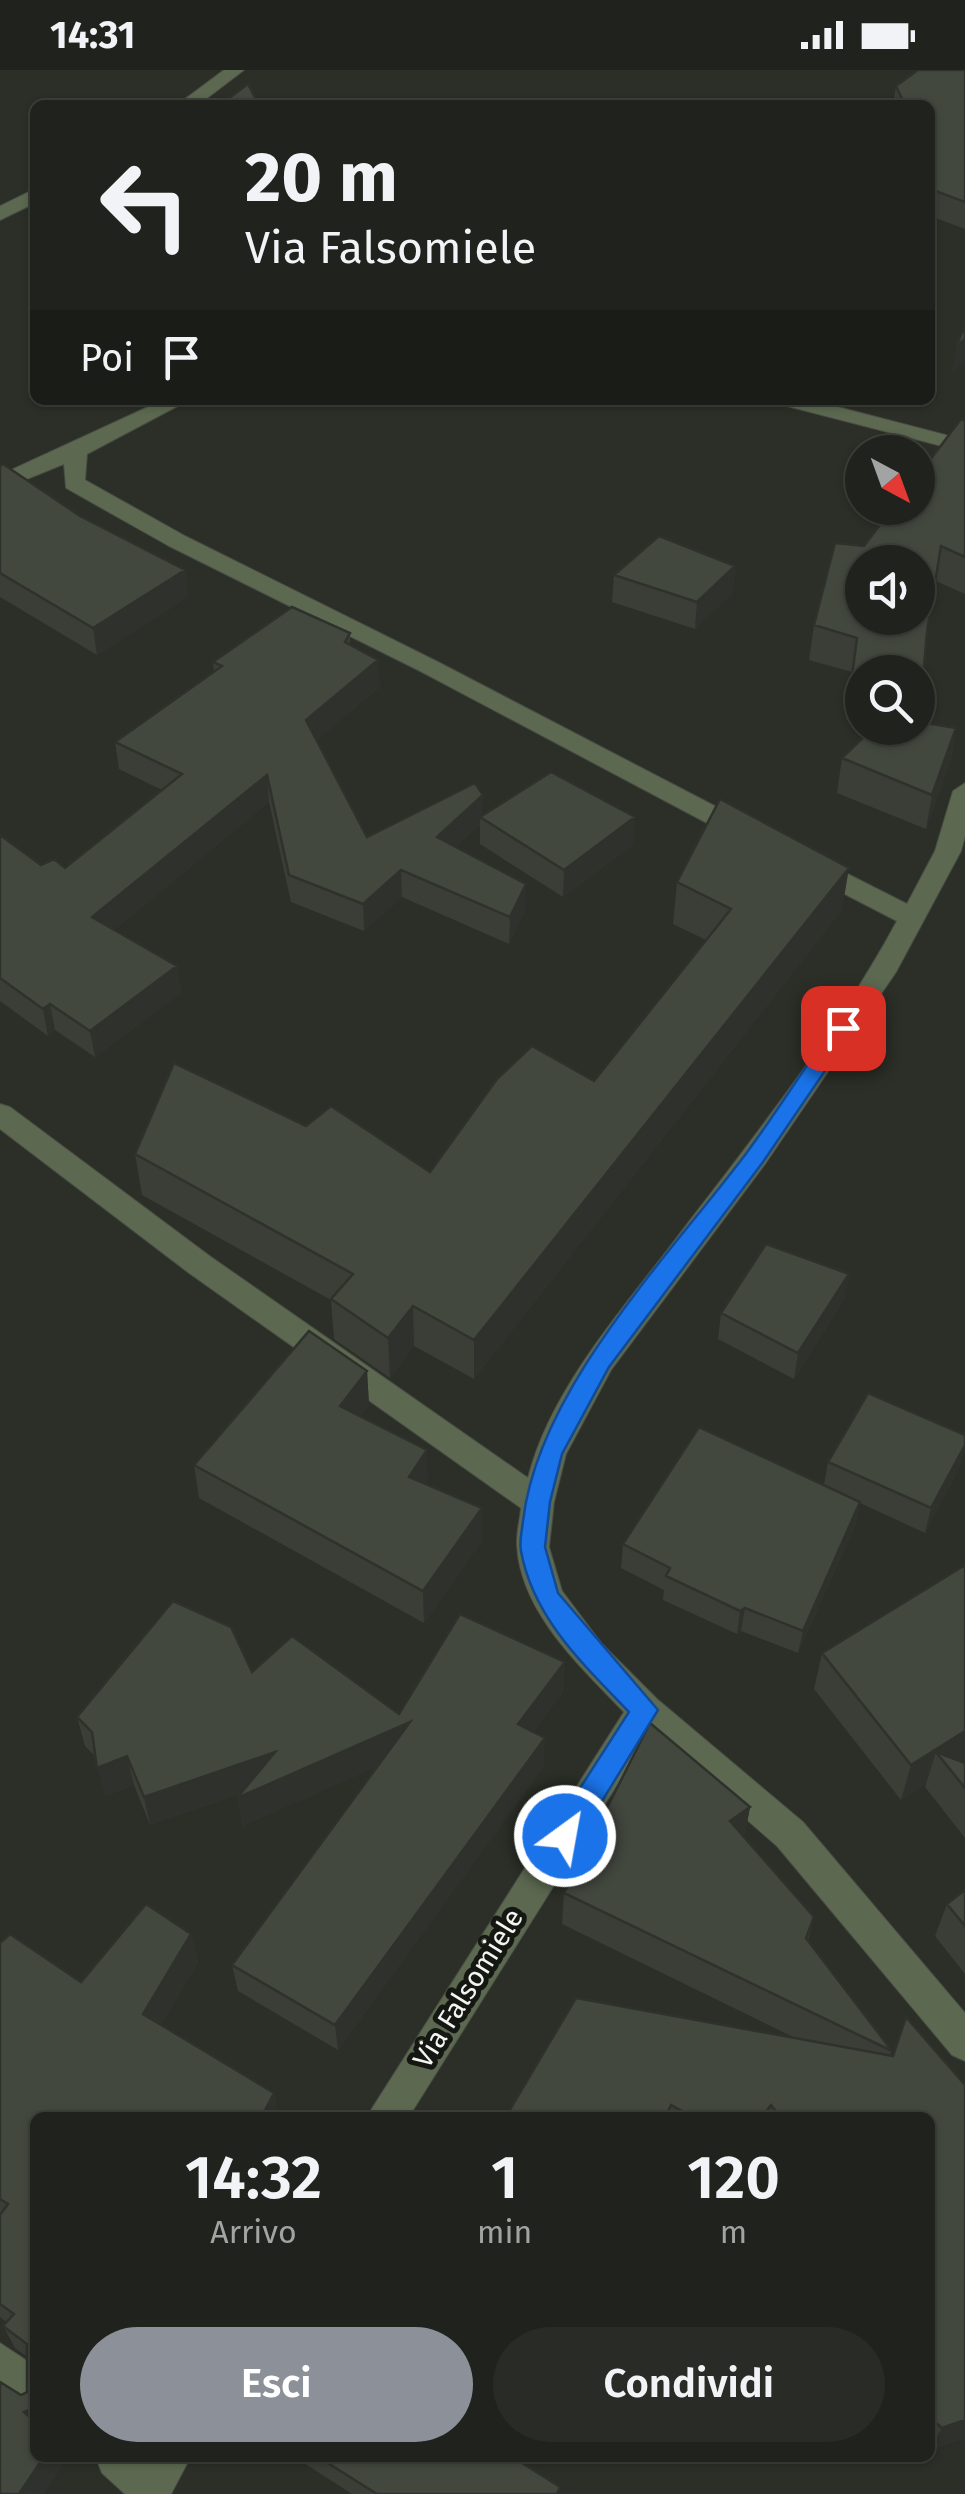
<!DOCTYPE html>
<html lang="it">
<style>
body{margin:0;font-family:"Fira Sans",sans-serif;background:#282b26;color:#f1f3f6;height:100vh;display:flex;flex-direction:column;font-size:38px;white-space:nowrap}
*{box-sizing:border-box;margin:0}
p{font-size:32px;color:#a2a4a4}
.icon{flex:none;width:55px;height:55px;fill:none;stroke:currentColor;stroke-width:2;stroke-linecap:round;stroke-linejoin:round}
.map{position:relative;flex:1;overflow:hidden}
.side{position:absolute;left:30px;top:2042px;width:905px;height:350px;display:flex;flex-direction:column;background:#20231d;border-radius:15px;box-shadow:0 2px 8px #0004,0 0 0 2px #3d403b}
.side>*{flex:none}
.hud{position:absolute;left:30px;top:30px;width:905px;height:305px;border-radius:15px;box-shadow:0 2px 8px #0004,0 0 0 2px #3d403b;background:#20231d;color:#f1f3f6;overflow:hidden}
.needle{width:65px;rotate:139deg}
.fabs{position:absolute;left:845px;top:365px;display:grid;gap:20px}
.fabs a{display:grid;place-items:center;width:90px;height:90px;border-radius:50%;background:#20231d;box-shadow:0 2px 8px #0004,0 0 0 2px #3d403b;font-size:50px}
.pin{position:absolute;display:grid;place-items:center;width:85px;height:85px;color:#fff;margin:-42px;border-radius:20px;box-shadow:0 5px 15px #0006}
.me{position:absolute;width:110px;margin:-55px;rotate:32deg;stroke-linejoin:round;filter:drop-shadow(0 0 8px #0008)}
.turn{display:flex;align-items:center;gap:35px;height:210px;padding:0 50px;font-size:45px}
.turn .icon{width:130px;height:130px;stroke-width:2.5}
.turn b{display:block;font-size:70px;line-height:85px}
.then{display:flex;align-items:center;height:95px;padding:0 50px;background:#0003;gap:20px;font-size:38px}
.eta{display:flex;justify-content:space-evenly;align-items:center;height:170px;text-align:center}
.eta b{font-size:60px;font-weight:600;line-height:70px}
.button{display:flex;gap:20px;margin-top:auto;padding:20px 50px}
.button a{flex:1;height:115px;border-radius:60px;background:#8c9099;color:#fff;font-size:40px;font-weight:600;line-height:115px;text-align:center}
.button a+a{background:#282b26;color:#f1f3f6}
.status{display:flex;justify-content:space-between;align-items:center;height:70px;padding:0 50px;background:#20231d;direction:ltr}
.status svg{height:28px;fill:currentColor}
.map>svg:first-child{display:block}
</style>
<div class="status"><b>14:31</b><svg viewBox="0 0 49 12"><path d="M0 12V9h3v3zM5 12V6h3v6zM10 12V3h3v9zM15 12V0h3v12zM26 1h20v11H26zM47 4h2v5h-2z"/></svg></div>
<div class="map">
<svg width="965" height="2424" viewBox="0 0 965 2424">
<rect width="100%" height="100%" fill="#2b2f27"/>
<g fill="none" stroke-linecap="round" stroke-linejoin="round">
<g stroke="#474b43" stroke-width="2">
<path id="street" d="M224,0H244L198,35H177Z
M35,119V133L0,150V136Z
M163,330H189L87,384L85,410L185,466L438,592L757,758L761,764L757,770H739L422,602L169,476L66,418L64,394L0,420V405Z
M776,330H811L965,370V382L779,334Z
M965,713V766L961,781L896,902L765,1094L611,1300L566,1384L554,1432L549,1477L562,1521L602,1574L657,1629L803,1752L965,1943V1991L952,1985L777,1776L649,1664L408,2048H366L624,1642C581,1597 521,1543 517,1476C516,1464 520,1450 521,1438L189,1203L0,1059V1034L10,1037L211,1187L528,1408C550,1320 622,1240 675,1170C753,1068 836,964 897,851L802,802L798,796L802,790H820L907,834L935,781L953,721Z
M0,2273L35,2296V2343L0,2320Z
M96,2388H190L171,2424H125L102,2403Z"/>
</g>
<use href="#street" fill="#5c6950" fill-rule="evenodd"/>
</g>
<path fill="#3a3e36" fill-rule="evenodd" d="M965,0V159L930,146V35H893L896,16Z
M841,330H864L862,335Z
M965,351V524L936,511L927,562L919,652L956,658L950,693L926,759L837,723L842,688L866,665L846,649L852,602L809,590L814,555L864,476ZM862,602L918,658H862Z
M0,396L80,446L185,500L188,527L97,585L0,527Z
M735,496L733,523L695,559L612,532L614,505Z
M350,563V575L380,617L316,670L367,767L483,745L634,774L563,827L480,774V755L456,777L525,841L509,874L402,827L364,861L291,832L269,732L114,860L177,896L181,923L95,987L55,960L48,966L0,931V765L41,795L65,798L162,720L119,699L115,672L214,602L213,592Z
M677,812L842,840L474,1309L414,1276L390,1308L334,1269L331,1230L142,1125L135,1084L306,1056L430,1102L594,1011L706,870L673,854Z
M849,1204L844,1230L794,1309L718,1269L721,1243Z
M367,1301L369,1335L360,1347L427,1380V1415L482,1471L424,1553L199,1428L194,1395Z
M828,1392H962L925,1463L860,1433L855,1456L798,1583L741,1561L737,1564L663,1530L664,1520L621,1498L623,1474L824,1415Z
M822,1583L965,1689L961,1691L965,1693V1768L925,1717L926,1714L901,1730L814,1619Z
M252,1602L399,1644L564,1621L533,1662L544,1696L338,1980L238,1921L232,1895L378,1696L242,1756L240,1724L150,1755L134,1715L105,1726L96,1687L85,1676L77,1647Z
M650,1653L750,1737L744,1768L814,1847L808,1871L892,1981L890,1985L892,1986L906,1947L965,2015V2368L930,2380V2048H505L576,1928L795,1968L562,1854L564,1823Z
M965,1820V1904L935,1866L947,1834Z
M146,1834L191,1864L198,1893L161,1955L274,2023L278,2048H35V2388H64L66,2390L43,2424H0V2312L21,2325L27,2322V2287L15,2278L3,2256L6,2252L0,2247V1873L10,1864L81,1912Z
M296,2388H514L559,2424H352Z"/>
<path fill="#2f322c" d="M965,269V292L952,302L956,276Z
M735,496L733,523L695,559L697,532Z
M185,500L188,527L97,585L93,558Z
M378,590L380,617L308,678L306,650Z
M956,658L950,693L926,759L932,725Z
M267,705L269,732L97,874L92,847Z
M483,725V749L480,747V755L438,794L437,767Z
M635,747L634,774L563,827L564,800Z
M849,798L842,840L474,1309V1270Z
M401,800L402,827L364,861L363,834Z
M526,814L525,841L509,874L510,847Z
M177,896L181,923L95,987L90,961Z
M50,934L55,960L48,966L43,939Z
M849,1204L844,1230L794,1309L798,1283Z
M413,1236L414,1276L390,1308L388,1268Z
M367,1301L369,1335L343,1370L340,1336Z
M965,1375L962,1392L925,1463L931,1438Z
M427,1380L428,1413L410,1440L409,1407Z
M860,1432L855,1456L798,1583L803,1561Z
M482,1438V1471L424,1553L423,1521Z
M745,1538L741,1561L737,1564L740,1541Z
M565,1592L564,1621L517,1683L518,1654Z
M410,1652L412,1682L242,1756L237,1728L264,1716L150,1755L144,1727L275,1682Z
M965,1661V1689L949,1699L936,1682L926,1714L901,1730L911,1695Z
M545,1668L544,1696L338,1980L335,1955Z
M127,1686L134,1715L105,1726L97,1698Z
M750,1737L744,1770L730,1751Z
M191,1864L198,1893L151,1972L143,1944Z
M274,2023L278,2048H261Z
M35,2338V2360L24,2342Z
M965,2350V2368L930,2380L942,2358Z
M43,2388H64L66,2390L43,2424H19Z"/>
<path fill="#43483f" stroke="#2f322c" stroke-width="2.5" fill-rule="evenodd" d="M918,0H965V132L930,119V35H905L896,16Z
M248,14L259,35H220Z
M965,256V269L956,276Z
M961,349L965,351V487L941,476L927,562L919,652L956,658L932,725L842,688L873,658H918V602H862V623L851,614L857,568L814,555L835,473L864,476L893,438H918V406ZM862,492H918V548H862Z
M3,394L80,446L185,500L93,558L0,503V396Z
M659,466L735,496L697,532L614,505Z
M292,537L350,563L345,572L378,590L306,650L367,767L475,713L483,725L437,767L526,814L510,847L401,800L363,834L289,805L267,705L92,847L177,896L90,961L50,934L43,939L0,908V765L41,795L54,789L65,798L182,704L115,672L222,596L213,592Z
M551,702L635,747L564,800L480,747Z
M720,729L849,798L474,1270L413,1236L388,1268L331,1229L353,1204L135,1084L174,993L306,1056L331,1036L430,1102L497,1009L532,976L594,1011L731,839L677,812Z
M766,1174L849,1204L798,1283L721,1243Z
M309,1261L367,1301L340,1336L427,1380L409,1407L482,1438L423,1521L194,1395Z
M868,1323L965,1365V1375L931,1438L828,1392Z
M699,1357L860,1432L803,1561L745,1538L740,1541L666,1506L670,1498L623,1474Z
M965,1495V1661L911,1695L822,1583Z
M173,1531L231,1557L252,1602L292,1566L399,1644L460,1544L565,1592L518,1654L545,1668L335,1955L232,1895L410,1652L237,1728L275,1682L144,1727L127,1686L97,1698L92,1662L77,1647Z
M650,1653L750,1737L730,1751L814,1847L806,1868L892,1981L564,1823Z
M936,1682L965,1693V1718Z
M965,1820V1856L947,1834Z
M146,1834L191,1864L143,1944L274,2023L261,2048H35V2338L24,2342L35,2352V2388H43L19,2424H0V2312L21,2325L27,2322V2274L3,2256L14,2244L0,2234V2145L8,2134L0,2129V1873L10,1864L81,1912Z
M576,1928L893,1986L906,1947L965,2015V2350L942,2358L930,2348V2048H781L771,2035L761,2048H695L671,2035L665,2048H505Z
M320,2388H514L560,2417L557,2424H377Z"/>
<path fill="#1a73e8" stroke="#114b97" stroke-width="2.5" d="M843,951L850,953L853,958L850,964L763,1092L609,1297L562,1384L550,1432L545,1477L558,1523L658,1640L575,1775L565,1778L555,1775L551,1766L555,1757L629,1642C584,1595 533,1548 521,1481C519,1471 522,1461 523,1451C538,1320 667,1188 745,1085C777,1042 805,997 836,953Z"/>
<g text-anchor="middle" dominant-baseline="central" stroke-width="10" stroke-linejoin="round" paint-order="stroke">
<g font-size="28" fill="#f2f5f0" stroke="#151713">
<text transform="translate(468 1918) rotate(-58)">Via Falsomiele</text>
</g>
</g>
</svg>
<div class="fabs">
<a><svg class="needle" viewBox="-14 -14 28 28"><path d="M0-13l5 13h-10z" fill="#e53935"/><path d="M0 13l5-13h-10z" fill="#a2a4a4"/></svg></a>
<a><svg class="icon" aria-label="sound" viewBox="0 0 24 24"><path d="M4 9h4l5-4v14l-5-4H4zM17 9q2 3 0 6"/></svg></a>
<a><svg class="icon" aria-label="search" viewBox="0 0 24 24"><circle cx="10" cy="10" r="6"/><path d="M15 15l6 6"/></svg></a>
</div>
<div class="pin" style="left:843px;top:958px;background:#d93025"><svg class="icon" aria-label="arrive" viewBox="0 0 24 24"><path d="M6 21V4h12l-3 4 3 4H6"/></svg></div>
<svg class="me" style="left:565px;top:1766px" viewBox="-20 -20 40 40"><circle r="17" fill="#1a73e8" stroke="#fff" stroke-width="3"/><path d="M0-11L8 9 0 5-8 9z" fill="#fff"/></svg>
<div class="hud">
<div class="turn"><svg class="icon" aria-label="left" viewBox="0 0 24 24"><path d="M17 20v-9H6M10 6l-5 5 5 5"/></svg><div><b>20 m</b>Via Falsomiele</div></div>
<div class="then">Poi<svg class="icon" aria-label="arrive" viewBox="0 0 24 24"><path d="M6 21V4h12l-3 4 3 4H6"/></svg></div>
</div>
<section class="side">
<div class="eta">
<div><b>14:32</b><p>Arrivo</p></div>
<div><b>1</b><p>min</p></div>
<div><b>120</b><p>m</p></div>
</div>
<div class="button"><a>Esci</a><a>Condividi</a></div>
</section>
</div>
